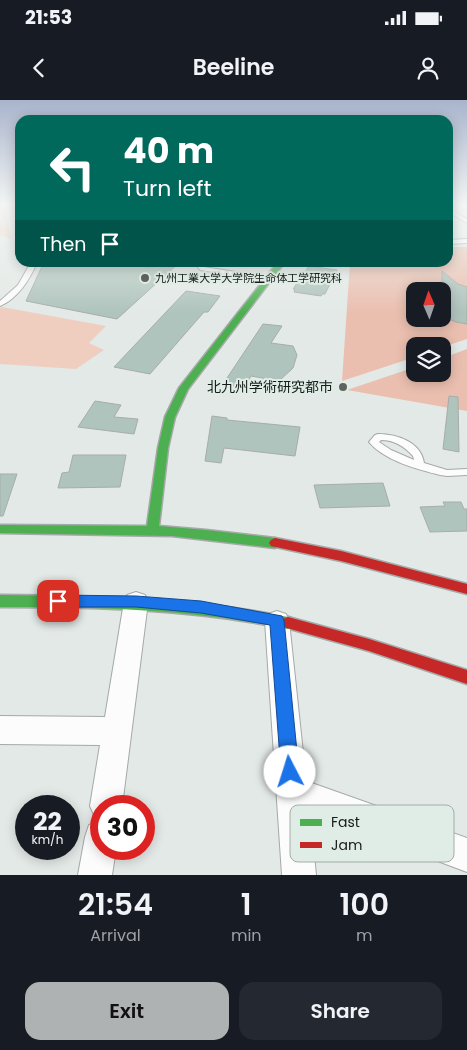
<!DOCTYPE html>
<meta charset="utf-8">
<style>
body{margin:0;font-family:Poppins,"Noto Sans JP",sans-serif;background:#242831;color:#f1f3f6;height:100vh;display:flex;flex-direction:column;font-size:19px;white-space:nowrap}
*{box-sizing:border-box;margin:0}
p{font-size:16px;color:#9ea1a6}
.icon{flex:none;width:28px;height:28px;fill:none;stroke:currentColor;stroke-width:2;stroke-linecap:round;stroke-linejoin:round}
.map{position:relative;height:775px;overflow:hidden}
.drawer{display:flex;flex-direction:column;background:#171b24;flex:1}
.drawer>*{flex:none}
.banner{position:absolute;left:15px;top:15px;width:438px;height:152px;border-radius:15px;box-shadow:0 2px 12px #0003;background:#00695c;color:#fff;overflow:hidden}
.needle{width:32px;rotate:358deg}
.fabs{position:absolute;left:406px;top:182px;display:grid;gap:10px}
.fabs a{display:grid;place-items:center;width:45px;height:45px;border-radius:10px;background:#171b24;box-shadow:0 2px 12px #0003;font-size:25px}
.speed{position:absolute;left:15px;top:695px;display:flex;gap:10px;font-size:25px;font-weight:700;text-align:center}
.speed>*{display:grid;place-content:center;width:65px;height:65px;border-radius:50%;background:#171b24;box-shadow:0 2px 12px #0003;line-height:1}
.speed small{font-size:12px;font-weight:400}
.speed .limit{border:8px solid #d22;background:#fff;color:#111}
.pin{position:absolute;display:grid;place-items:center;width:42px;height:42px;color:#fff;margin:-21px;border-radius:10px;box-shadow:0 2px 8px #0006}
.me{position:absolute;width:55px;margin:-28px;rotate:355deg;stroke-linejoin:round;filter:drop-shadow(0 0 4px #0008)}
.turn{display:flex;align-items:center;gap:18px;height:105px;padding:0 25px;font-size:22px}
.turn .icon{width:65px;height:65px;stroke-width:2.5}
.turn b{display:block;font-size:35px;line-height:42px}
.then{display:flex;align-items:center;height:48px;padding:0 25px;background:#0003;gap:10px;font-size:19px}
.eta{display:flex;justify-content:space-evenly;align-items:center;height:85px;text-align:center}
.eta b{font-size:30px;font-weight:600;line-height:35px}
.action{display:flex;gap:10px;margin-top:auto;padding:10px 25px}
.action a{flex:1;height:58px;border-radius:15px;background:#afb2b3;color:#111;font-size:20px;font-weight:600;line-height:58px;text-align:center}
.action a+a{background:#242831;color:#f1f3f6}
.status{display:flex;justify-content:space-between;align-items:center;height:35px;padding:0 25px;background:#171b24;direction:ltr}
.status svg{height:14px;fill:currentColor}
header{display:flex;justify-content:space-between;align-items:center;height:65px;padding:0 25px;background:#171b24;font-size:22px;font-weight:600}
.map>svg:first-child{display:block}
</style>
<div class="status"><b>21:53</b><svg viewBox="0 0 49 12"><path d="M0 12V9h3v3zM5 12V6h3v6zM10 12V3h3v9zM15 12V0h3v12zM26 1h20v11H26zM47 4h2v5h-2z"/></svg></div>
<header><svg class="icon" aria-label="back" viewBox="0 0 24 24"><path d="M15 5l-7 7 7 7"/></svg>Beeline<svg class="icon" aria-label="person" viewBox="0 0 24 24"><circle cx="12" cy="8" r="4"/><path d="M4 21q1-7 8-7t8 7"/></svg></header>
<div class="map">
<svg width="467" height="775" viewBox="0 0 467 775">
<rect width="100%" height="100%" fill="#e3e9e6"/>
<path fill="#efcec0" d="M0,105H4L11,139L0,135V122L2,121Z
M2,207L106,226L89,243L104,250L76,269L0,264V208Z"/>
<path fill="#eabfaf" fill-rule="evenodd" d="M448,147H467V239L443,247L415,246V257L342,281L350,163L448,162ZM415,191H442V219H415Z
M467,249V311L347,290L415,267V274H442L443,258Z"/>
<path fill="#afc4bc" stroke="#a8acaa" d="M44,162H121L151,168L159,163L180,162L117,219L26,201Z
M309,166L337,170L325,194H322L321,196L294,192L295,189H293Z
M442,171L458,184L467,187V224L456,222L442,216Z
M186,191L220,196L208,212H204L150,274L114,267Z
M263,224L282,226L271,243L293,246L297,255L293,268L279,281L251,276L244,288L223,284Z
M449,296L458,297L459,352L443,349Z
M95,301L121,305L114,317L138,319L134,334L78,327Z
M212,316L227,318V320L300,327L295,356L224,348L221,363L205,361Z
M73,355H126L120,387L58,388L62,373L69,372Z
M0,374H17L3,416H0Z
M383,383L390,406L320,408L314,385Z
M443,402H461L464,409H467V431L430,432L420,407L445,406Z"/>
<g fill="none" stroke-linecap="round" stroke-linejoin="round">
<g stroke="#a5a9a7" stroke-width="2">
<path id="lane" d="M448,108L467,119V123L448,112Z
M467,139V143L448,144V140Z
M31,162H37C30,180 17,199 0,206V201L18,185Z
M194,162H200L204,167L268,177L271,179L268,181L200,170Z
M378,334C397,334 421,342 424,363L447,370L467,369V375L447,376L440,375C417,369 385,361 369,342L375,335ZM381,340C394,340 404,346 413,356L414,360L391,350L379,342Z"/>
</g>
<g stroke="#a5a9a7" stroke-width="2">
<path id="street" d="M136,492L145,495L148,502L122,706H101V720L95,717L90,706L100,645L0,644V616L105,617L124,502L127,495Z
M277,511L286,514L289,521L306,681L467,738V772L310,713L316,775H282L265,521L268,514Z
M101,721V749H116L112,775H78L85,737L89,725Z"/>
</g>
<g stroke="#a5a9a7" stroke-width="3">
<path id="fast" d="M278,162H285L188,289L175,317L168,348L159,426L206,430L275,438L279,440L281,443L279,446L275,448L172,436L0,433V425L147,426L158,348L165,317L179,288Z
M0,495C97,496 193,498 288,517L293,519L295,523L293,527L288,529C193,509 97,507 0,507Z"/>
</g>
<g stroke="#a5a9a7" stroke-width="3">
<path id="jam" d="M275,438L341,451L467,484V494L341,461L271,446L269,443L271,440Z
M288,517L369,539L467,570V584L369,551L283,527L281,523L283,519Z"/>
</g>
<use href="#lane" fill="#fbfcfb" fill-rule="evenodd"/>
<use href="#street" fill="#fbfcfb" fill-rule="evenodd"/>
<use href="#fast" fill="#4caf50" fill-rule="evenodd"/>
<use href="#jam" fill="#c62828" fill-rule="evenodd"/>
</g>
<linearGradient id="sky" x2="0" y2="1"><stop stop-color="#a9b4cc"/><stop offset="0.49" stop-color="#f2f5f4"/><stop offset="1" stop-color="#f2f5f4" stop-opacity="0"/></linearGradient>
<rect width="467" height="213" fill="url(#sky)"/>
<path fill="#1a73e8" stroke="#114b97" d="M58,495L136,496L201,501L282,516L284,520L299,672L296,678L290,681L284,678L281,672L270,525L201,513L136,507H58L53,505L51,501L53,497Z"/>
<g fill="#5e6361" stroke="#e0ece6" stroke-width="2">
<circle cx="145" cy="178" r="5"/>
<circle cx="343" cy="287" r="5"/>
</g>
<g text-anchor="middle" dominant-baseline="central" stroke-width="4" stroke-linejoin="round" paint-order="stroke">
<g font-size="11" fill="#171b19" stroke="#e0ece6" text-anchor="start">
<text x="155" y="178">九州工業大学大学院生命体工学研究科</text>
</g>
<g font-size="14" fill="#171b19" stroke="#e0ece6" text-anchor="end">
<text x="333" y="287">北九州学術研究都市</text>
</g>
</g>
<rect x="290" y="705" width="164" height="57" rx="8" fill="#e0ece6" stroke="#a4ada8" stroke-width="1"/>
<rect x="300" y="719" width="22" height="7" fill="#4caf50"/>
<rect x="300" y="742" width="22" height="6" fill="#c62828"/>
<g font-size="14" fill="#171b19">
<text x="331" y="727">Fast</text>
<text x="331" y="750">Jam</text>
</g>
</svg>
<div class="fabs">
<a><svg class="needle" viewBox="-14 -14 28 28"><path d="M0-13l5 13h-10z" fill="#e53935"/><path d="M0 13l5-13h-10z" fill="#9ea1a6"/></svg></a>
<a><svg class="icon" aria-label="layers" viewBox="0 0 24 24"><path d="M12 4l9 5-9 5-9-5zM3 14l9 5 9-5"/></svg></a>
</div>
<div class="speed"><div>22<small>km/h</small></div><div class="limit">30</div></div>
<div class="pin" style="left:58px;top:501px;background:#d93025"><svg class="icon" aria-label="arrive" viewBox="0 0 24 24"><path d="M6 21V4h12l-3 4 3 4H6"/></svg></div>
<svg class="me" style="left:290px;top:672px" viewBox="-20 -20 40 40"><circle r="19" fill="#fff"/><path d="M0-13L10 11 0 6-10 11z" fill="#1a73e8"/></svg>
<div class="banner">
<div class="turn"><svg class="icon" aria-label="left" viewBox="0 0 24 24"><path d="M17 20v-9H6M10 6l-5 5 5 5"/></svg><div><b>40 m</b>Turn left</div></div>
<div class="then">Then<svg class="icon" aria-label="arrive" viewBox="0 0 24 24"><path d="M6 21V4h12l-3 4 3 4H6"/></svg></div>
</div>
</div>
<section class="drawer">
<div class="eta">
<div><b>21:54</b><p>Arrival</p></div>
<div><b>1</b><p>min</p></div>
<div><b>100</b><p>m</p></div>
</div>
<div class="action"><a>Exit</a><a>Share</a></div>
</section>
